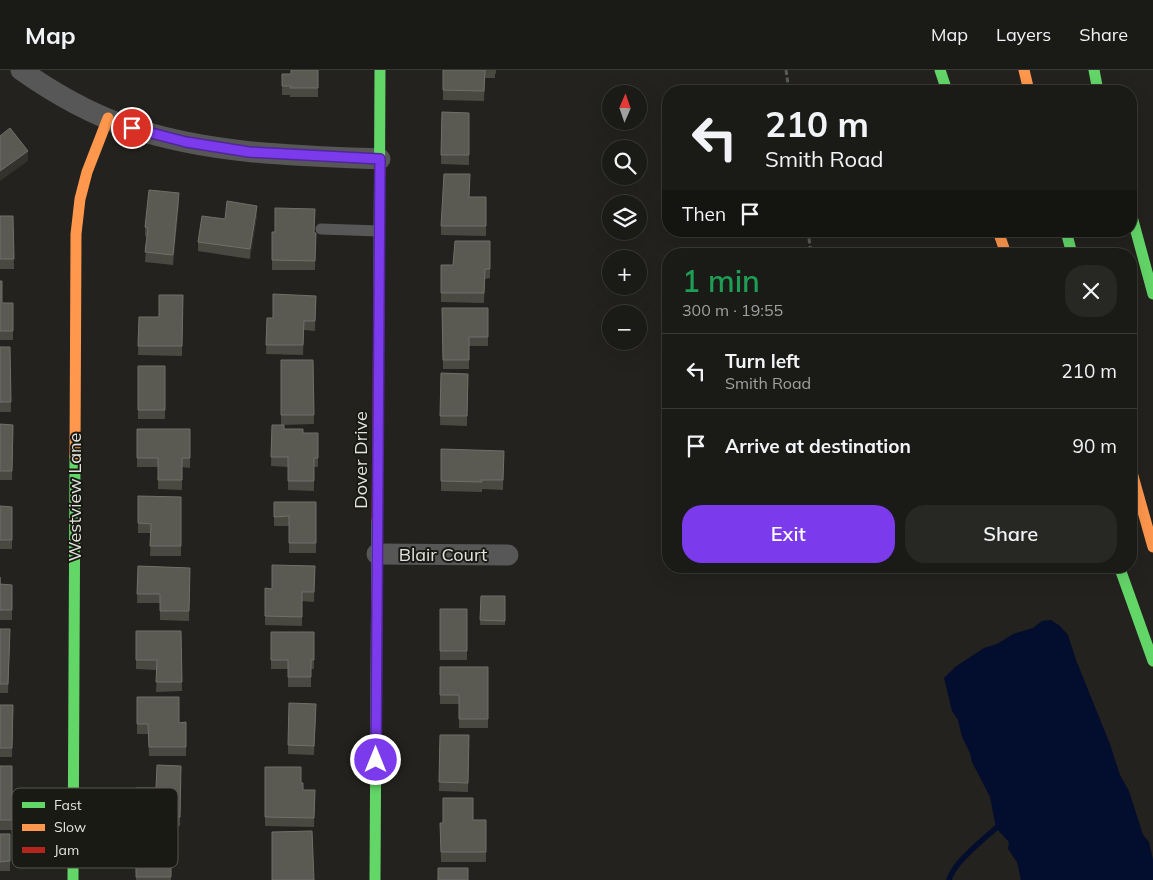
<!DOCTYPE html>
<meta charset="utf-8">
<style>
body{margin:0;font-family:Mulish,sans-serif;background:#272723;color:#f1f3f6;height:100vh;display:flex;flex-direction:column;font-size:19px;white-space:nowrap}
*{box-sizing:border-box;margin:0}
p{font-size:16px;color:#9fa1a1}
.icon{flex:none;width:28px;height:28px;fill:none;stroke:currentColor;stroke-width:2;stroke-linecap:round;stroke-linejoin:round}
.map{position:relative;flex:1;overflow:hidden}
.panel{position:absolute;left:662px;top:178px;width:475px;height:325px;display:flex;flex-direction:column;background:#1a1a16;border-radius:20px;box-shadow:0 5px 20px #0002,0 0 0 1px #383835}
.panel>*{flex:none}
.hud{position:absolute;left:662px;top:15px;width:475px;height:152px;border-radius:20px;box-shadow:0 5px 20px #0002,0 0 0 1px #383835;background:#1a1a16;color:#f1f3f6;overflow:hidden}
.needle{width:32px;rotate:2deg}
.fabs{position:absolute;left:602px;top:15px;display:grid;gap:10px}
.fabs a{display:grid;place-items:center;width:45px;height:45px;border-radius:50%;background:#1a1a16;box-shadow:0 5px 20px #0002,0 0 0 1px #383835;font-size:25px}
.pin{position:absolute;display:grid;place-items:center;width:42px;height:42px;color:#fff;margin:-21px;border:2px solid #fff;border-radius:50%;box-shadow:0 1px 5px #0007}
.me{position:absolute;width:55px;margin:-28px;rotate:0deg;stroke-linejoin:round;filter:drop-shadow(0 0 4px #0008)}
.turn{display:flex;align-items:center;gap:18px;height:105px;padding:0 20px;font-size:22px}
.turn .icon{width:65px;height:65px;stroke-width:2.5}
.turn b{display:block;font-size:35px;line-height:42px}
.then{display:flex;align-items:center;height:48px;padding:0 20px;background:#0003;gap:10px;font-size:19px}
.round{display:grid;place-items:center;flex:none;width:52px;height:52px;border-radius:20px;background:#272723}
.overview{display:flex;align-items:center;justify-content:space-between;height:85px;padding:0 20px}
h1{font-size:30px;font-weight:600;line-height:38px;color:#1e9e55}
.button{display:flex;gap:10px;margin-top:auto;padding:10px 20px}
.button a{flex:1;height:58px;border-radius:20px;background:#7c3aed;color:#fff;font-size:20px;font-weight:600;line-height:58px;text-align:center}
.button a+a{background:#272723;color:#f1f3f6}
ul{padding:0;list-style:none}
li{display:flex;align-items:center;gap:15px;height:75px;padding:0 20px;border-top:1px solid #383835}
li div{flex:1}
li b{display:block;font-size:19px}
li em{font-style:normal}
header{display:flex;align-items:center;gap:30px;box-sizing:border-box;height:70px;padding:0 25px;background:#1a1a16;border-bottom:1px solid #383835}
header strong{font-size:24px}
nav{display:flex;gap:28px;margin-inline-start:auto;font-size:18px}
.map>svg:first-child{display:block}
</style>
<header>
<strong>Map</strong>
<nav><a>Map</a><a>Layers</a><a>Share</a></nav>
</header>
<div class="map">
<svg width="1153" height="810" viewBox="0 0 1153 810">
<rect width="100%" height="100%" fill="#23221e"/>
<path fill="#030d2d" d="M1051,550L1060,556L1068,565L1076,590L1110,674L1120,705L1129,721L1143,765L1149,772L1153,790V810H1021L1017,792L1008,779L1009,772L996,758L990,727L972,692L970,683L962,667L958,650L952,641L944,608L955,597L984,578L997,574L1013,564L1033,558L1042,551Z"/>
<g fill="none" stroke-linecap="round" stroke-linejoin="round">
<path stroke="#030d2d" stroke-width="5.5" d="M949,810C954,792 982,771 996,758"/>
<path stroke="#595a59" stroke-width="3" stroke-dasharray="5 2.5" stroke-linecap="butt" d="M786,0L789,21
M808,161L811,184"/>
<path stroke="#575757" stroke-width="11" d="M321,159L379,161"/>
<path stroke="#575757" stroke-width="21" d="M21,0C55,24 92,45 132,58C211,84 297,86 380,89
M377,484L508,485"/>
<path stroke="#63d668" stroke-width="11" d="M940,0L947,21
M1094,0L1098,21
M1131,143L1153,224
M1066,161L1072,184
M379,219L380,0
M1119,496L1153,591
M73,810L75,386
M375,810L377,450"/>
<path stroke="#ff974d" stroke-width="11" d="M1024,0L1029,21
M998,161L1006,184
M75,386L76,164L80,129L87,102L108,48
M1131,399L1153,477"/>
<path stroke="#b3261e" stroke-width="11" d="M377,450L379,219"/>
</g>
<path fill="#4a4941" d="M318,0V27H290V25H282V4H290Z
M443,0H496V4L495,3V8H485L484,31L443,30Z
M442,42L469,43V95L441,94Z
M470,127H486V166L441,165V156Z
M179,132L173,195L145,192L147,167L145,166V157Z
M257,145L250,189L198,181V172L225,149Z
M0,146H13L14,199H0Z
M272,162L316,163L315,200H272Z
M490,171V208L485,209L484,233L441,232V195H453Z
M0,211L2,233H13V270H0Z
M183,225L182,286L138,285L139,247H159Z
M316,226L315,261L304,260L303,285L266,284L267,248H273Z
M442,238H488V276H469V299H443Z
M0,277H10L11,342H0Z
M281,290H313L314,354L281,355Z
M138,296H165V349H138Z
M441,303L468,304L467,356L440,355Z
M0,354L13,355L12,410H0Z
M272,355L284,359L303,363H318V397H314V421L288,420V397L271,396Z
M137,359H190V398L182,397V420L158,419V397H137Z
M441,379L504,381L503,420L482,419V422L441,421Z
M138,426L181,427V486H150L151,463H138Z
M274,432H316V483H289V456H274Z
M0,436L12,437V479H0Z
M138,496L190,498L189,551L160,550V533H137Z
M315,496L314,532L302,531V556L265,555V518L272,519Z
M0,507V514L12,515V550H0Z
M481,526H505V555H480Z
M440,539H467V590H440Z
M0,559L10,569L8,623H0Z
M136,561H181L182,621L156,622L157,600L136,599Z
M271,562H314V599H311V617H288V599H271Z
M440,597H488V658H459V634H440Z
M137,627L179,653L186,652V686H149L148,664H137Z
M0,635H13L12,687H0Z
M316,644L314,685L288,684V675Z
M440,665H469L468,722L439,721Z
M0,696H12V760H0Z
M181,696L180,756H136V718H156Z
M265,697L301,713L303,720H315L314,757L265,756Z
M473,750H486V792H441L440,753Z
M0,764H10V801H0Z
M136,765L171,767V810H136Z"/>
<path fill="#33322c" d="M28,81V91L0,111V101Z
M179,123V132L173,195V185Z
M257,136V145L250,189V179Z"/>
<path fill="#5a5952" stroke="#706f68" d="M291,0H318V18H290L291,16H282V4H291Z
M443,0H485L484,21L443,20Z
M442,42L469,43V85H441Z
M10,58L28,81L0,101V66Z
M444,104H470L469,127H486V156H441Z
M149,120L179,123L173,185L145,182L148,158L145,157Z
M227,131L257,136L250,179L198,172L202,146L225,149Z
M275,138L315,139L314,163H316L315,191L272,190V162H275Z
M0,146H13L14,189H0Z
M455,171H490V199H485L484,223H441V195H453Z
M0,211H2V233H13V261H0Z
M273,224L316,226L315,251H304L303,275H266L267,248H273Z
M159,225H183L182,276H138L139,247H159Z
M442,238H488V267H469V290H443Z
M0,277H10L11,332H0Z
M281,290H313L314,345H281Z
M138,296H165V340H138Z
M441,303L468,304L467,346H440Z
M0,354L13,355L12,401H0Z
M272,355H284V359H303V363H318V388H314V411H288V387H271Z
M137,359H190V388H182V410H158V388H137Z
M441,379L504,381L503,410H481L482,412L441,411Z
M138,426L181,427V476H150L151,454L138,453Z
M274,432H316V473H289V446L274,447Z
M0,436L12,437V470H0Z
M272,495L315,496L314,522H302V547L265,546V518L272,519Z
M138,496L190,498L189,541H160V524H137Z
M0,507V514L12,515V540H0Z
M481,526H505V551L480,550Z
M440,539H467V581H440Z
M0,559H10L8,614H0Z
M136,561H181L182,612H156L157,590H136Z
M271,562H314V590H311V607H288V590H271Z
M440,597H488V649H459V625H440Z
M137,627H179V653L186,652V677H149L148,654H137Z
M289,633L316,634L314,676L288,675Z
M0,635H13L12,678H0Z
M440,665H469L468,713L439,712Z
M157,695L181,696L180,747L136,746V718H156Z
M0,696H12V750H0Z
M265,697H301V713H303V720H315L314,748L265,747Z
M443,728H473V750H486V782H441L440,753H443Z
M312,761L314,810H272V762Z
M0,764H10V791L0,792Z
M136,765H162V767H171V807H136Z
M438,798H468V810H438Z"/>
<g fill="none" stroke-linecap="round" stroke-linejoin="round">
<g stroke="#51269a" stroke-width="12">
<path id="route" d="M132,58L186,72L249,82L380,89L376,690"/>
</g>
<use href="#route" stroke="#7c3aed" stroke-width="9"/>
</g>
<g text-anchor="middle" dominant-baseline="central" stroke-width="4" stroke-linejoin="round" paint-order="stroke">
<g font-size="18" fill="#e4e4df" stroke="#1a1a14">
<text transform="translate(360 390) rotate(-90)">Dover Drive</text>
<text transform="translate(74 427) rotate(-90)">Westview Lane</text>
<text x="443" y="484">Blair Court</text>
</g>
</g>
<rect x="12" y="718" width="166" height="80" rx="8" fill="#1a1a14" stroke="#575751" stroke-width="1"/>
<rect x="22" y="732" width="23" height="6" fill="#63d668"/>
<rect x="22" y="754" width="23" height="7" fill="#ff974d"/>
<rect x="22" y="777" width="23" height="6" fill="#b3261e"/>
<g font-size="14" fill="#e4e4df">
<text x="54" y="740">Fast</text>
<text x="54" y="762">Slow</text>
<text x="54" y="785">Jam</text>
</g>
</svg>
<div class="fabs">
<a><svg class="needle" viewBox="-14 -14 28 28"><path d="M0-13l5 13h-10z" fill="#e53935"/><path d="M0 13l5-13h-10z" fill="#9fa1a1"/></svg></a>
<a><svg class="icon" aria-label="search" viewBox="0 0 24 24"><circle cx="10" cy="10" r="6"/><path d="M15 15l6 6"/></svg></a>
<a><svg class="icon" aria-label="layers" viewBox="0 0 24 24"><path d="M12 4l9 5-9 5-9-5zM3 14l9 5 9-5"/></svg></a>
<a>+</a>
<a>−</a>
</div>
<div class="pin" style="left:132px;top:58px;background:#d93025"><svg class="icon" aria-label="arrive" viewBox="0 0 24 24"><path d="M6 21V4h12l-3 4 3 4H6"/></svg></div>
<svg class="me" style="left:376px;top:690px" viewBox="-20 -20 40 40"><circle r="17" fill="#7c3aed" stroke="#fff" stroke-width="3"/><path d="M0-11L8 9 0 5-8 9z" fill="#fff"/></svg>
<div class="hud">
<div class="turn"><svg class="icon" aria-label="left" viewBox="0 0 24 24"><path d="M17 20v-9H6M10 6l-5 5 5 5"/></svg><div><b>210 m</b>Smith Road</div></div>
<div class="then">Then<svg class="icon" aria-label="arrive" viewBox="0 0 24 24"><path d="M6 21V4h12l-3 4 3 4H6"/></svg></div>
</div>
<section class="panel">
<div class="overview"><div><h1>1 min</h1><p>300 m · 19:55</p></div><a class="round"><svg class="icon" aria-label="close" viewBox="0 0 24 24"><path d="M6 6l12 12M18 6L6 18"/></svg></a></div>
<ul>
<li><svg class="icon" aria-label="left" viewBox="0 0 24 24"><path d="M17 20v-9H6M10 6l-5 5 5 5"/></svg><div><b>Turn left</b><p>Smith Road</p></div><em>210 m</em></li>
<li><svg class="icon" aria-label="arrive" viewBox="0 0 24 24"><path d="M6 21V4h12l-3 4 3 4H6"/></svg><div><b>Arrive at destination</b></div><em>90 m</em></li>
</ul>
<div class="button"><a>Exit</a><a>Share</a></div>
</section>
</div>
